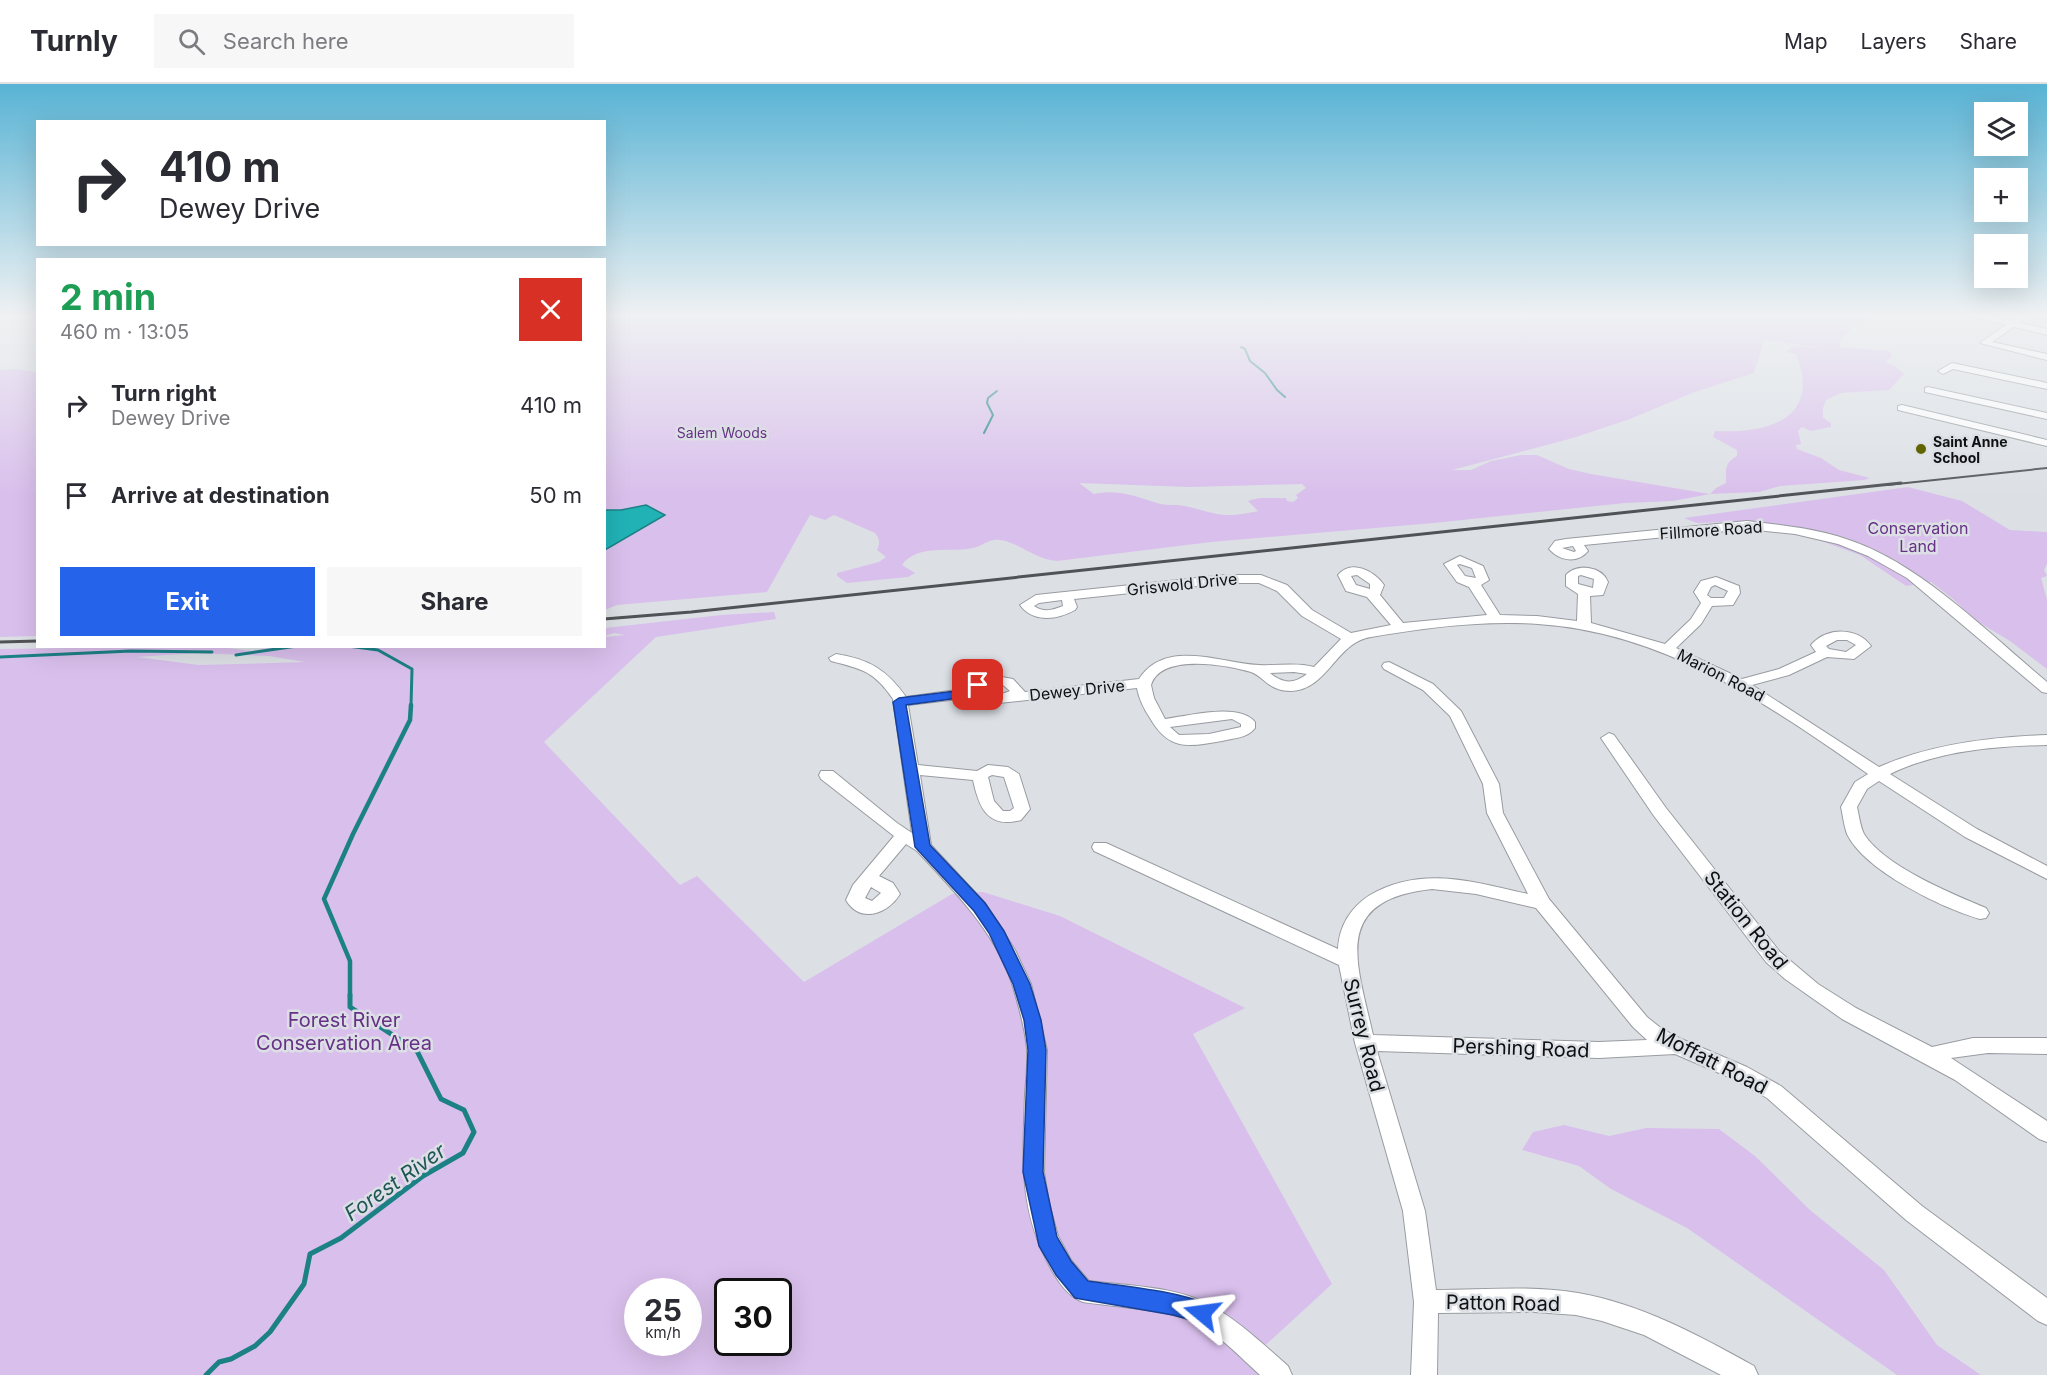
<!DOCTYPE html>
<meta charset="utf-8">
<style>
body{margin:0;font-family:Inter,sans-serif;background:#f7f7f7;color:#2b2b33;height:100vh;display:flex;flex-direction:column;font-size:22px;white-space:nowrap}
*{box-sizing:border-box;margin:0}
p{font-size:20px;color:#7c7c81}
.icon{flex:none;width:33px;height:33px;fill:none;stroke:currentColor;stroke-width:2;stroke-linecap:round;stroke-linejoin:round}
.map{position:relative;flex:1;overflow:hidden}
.panel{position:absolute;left:36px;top:174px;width:570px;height:390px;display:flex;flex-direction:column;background:#fff;border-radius:0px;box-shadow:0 6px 24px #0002}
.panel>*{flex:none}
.top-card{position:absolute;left:36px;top:36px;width:570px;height:126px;border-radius:0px;box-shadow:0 6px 24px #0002;background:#fff;color:#2b2b33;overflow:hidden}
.tools{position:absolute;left:1974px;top:18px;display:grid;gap:12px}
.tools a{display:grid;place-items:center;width:54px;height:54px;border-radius:0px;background:#fff;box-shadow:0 6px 24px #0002;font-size:30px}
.speed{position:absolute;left:624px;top:1194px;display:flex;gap:12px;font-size:30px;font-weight:700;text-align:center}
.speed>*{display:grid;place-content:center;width:78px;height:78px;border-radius:50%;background:#fff;box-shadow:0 6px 24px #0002;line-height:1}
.speed small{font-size:15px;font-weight:400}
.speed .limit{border:3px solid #111;border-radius:9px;background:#fff;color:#111}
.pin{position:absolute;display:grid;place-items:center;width:51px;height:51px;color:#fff;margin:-26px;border-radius:12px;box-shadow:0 3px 9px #0006}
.me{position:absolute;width:66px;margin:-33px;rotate:286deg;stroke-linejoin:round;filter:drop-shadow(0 0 4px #0008)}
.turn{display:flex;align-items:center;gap:21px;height:126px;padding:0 24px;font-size:27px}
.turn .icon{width:78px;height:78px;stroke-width:2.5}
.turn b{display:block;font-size:42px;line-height:51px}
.round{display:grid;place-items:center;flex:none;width:63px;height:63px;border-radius:0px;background:#f7f7f7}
.headline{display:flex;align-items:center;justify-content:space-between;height:102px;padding:0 24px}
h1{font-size:36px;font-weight:700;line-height:45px;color:#1e9e55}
.primary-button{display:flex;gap:12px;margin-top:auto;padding:12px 24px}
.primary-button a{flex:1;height:69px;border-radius:0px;background:#2563eb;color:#fff;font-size:24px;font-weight:700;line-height:69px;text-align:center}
.primary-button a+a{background:#f7f7f7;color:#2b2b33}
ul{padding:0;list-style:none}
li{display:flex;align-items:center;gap:18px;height:90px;padding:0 24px}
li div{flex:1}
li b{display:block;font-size:22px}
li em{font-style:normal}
header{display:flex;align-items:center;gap:36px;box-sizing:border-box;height:84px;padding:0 30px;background:#fff;border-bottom:2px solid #e1e1e2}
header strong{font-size:28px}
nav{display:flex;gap:33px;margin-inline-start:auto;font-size:21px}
.search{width:420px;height:54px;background:#f7f7f7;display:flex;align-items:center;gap:15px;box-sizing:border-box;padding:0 21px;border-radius:0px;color:#7c7c81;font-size:22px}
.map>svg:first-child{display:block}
</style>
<header>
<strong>Turnly</strong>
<div class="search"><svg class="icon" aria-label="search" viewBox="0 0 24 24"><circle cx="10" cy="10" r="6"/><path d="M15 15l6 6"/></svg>Search here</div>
<nav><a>Map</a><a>Layers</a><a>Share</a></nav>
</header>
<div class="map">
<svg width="2047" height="1291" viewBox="0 0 2047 1291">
<rect width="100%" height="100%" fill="#dce0e5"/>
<path fill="#d9bfec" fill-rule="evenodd" d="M604,231H1866L1863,238C1853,243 1841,251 1839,263L1890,267L1892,273L1885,278L1895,282L1904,290L1889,306L1841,309L1826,316L1823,324V334L1831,339V343L1811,347L1802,343L1798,347L1801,360L1796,361L1797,365L1821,374L1839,386L1870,394L1864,396L1780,402L1759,408L1710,410L1673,417L1625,419L1434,439L1211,458L1057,477C1036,476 1018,458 1000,456C990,454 982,462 973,464C954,469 917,459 902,481L915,489L908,493L847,499L837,492V489L879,478L886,473L877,466C880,459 880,455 875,449L834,431L825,436L810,431L767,508L617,521L605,526ZM1764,256L1825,264L1793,262L1786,268L1796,270C1822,335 1768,350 1715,347L1713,353L1737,366V372C1724,379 1726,386 1726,399L1716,404L1710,410L1591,390L1569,385L1537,371H1521L1491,377L1471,386H1452L1573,354L1630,335L1692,309L1754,289ZM1079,399L1189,403L1302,400L1306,404L1296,411L1298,414L1293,418L1287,417L1286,414C1274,415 1260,412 1248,417L1258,427C1223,435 1218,430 1185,422C1176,420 1166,422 1157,419C1134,412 1118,405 1094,410Z
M15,285L37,288V552L0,553V286Z
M1908,403L1962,417L2010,446L2047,448V480L2044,486L2047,492L2041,494L2047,516V585L2010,557L1975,536L1953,515L1931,498L1906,502L1860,471L1780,442L1754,437L1697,439L1684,434Z
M774,528L776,535L656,553L544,658L680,801L697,792L804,898L952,810L983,808L1060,832L1245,924L1193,950L1332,1200L1247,1278L1259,1291H0V565L212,562L252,567L279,562H604L605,553L625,551L614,549L605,552V544L721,531ZM197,569L269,572L305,578L199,581L137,573ZM638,1208H688V1258H638ZM728,1208H778V1258H728Z
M1564,1041L1609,1052L1646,1044L1719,1045L1755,1072L1810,1126L1884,1186L1937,1261L1981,1291H1897L1687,1144L1611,1105L1579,1082L1522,1066L1533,1048Z"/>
<path fill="#21b2b6" stroke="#1c8185" stroke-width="1.5" d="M646,421L665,431L605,466V426H621Z"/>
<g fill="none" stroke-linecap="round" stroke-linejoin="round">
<path stroke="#1c8185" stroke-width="2" d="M1241,263L1245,265L1250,277L1265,289L1277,306L1285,313
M984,349L993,331L987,319L988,314L997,307"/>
<path stroke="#1c8185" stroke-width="3" d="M348,562L378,566L412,585L411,622
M236,571L297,562
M0,573L131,567L212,568"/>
<path stroke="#1c8185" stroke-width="4.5" d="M350,912V877L324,815L353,750L410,636L411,621"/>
<path stroke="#1c8185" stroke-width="5" d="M206,1291L219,1278L231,1275L255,1262L270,1248L304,1200L310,1170L341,1154L423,1092L463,1069L474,1048L464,1026L441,1015L417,967L350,923V911"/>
<g stroke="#989ca0" stroke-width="2">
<path id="minor" d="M2020,231H2030L1992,258L2047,270V276L1980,259Z
M1952,279L2047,299V305L1953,285L1943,290L1938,287Z
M1928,303L2047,329V335L1925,308V304Z
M1902,321L2047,356V362L1898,326V322Z
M1747,437C1780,441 1814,444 1846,455C1919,478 1988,549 2047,598V609L2042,608L1907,494L1868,472L1838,460L1795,450L1747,445L1584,461L1588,467C1577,480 1560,477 1549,465L1555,457L1566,455ZM1573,462L1576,467L1574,468L1562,464Z
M1460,472L1483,482L1489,496L1481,501L1500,531L1537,532L1577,537L1578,510L1566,502V491C1577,479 1602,482 1608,498L1603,511L1590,512L1591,539L1665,560L1691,535L1701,519L1694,508L1701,497L1716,493L1739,502L1740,509L1733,521L1712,522L1701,540L1676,564L1742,595L1779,585L1816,568L1811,561C1827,543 1857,543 1871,562L1854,575L1827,573L1789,591L1752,601L1879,683C1931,660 1991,653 2047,651V661C1995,662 1937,667 1890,690L1977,745L2047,782V795L1965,753L1879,697L1867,705L1857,723C1859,731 1860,742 1864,750C1884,782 1952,810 1986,824L1989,829L1986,834L1980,835C1942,824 1865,787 1847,750C1844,742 1843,732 1841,723L1855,698L1868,690C1768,620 1664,548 1538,540C1481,536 1426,544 1371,553C1336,558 1328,606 1291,607C1268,607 1265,593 1251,588C1226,581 1161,569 1151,601L1154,614L1165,635C1188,632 1239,618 1255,638V644C1248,654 1234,654 1222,657C1188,663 1169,667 1150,634C1144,625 1139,615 1137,604L999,619L976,617L967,614L908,621L918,681L977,687L988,681L1008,683L1019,690L1030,725L1021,736C988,745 979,724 973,696L920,691L931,761L985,819L1015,866L1031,900L1047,966L1044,1088L1049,1119L1058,1152L1071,1176L1089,1197C1128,1202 1177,1202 1212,1222C1240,1238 1264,1261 1288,1282L1292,1291H1260C1240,1273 1220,1251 1196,1239C1169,1225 1114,1223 1083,1218C1068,1213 1057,1196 1050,1183C1018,1124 1023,1075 1025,1010C1026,996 1028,980 1027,965C1025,944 1019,923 1013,903C997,849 954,807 917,767L906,760L879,792L893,799L900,810C888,830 860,840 846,816L853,801L894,752L821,695L819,691L821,687H833L897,739L912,749L893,615C874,587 862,585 831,577L829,574L836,570C869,575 887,586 906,613L964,605L972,598L996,592L1013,595L1025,608L1139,595C1165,554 1221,579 1259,581C1278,582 1296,578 1314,583L1341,555L1302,532L1277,507L1259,499H1226L1074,515L1077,523L1075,526C1057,536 1033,539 1020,521L1036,511L1226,491H1261L1287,501L1312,526L1351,549L1391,541L1367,513L1346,507L1338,491C1352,475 1374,487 1384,501L1380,511L1403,539L1487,531L1469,503L1457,498L1444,480ZM1460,480L1472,484L1476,494L1465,492L1457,481ZM1357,491L1370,500V505L1356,501L1351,492ZM1581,491L1594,495L1593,504L1578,500V492ZM1715,501L1728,507L1724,514H1711L1707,511L1711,503ZM1062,516L1063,522C1053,526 1044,529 1034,522L1039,519ZM1837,556H1847L1856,561L1846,568L1829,565L1826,562ZM1294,588L1307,590C1294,600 1283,600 1270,589ZM996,600L1003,601L1010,607L999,611L977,608ZM1232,635L1241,640V643L1209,650L1179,651L1170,643ZM992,691L1004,693L1014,724L1010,727H1003L994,717L988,693ZM871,803L881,809L872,817L865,814Z
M1389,578L1433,600L1461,627L1499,700L1503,729L1549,815L1647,933L1662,945L1679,954L1747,983L1781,1002L1922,1122L2047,1214V1241L2038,1237L1906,1136L1767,1014L1733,995L1675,970L1599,974L1377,967L1425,1127L1436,1206C1483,1206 1531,1201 1578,1209C1641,1220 1698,1251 1754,1282L1758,1291H1721L1644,1251L1602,1237L1576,1231L1535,1228L1438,1229L1437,1291H1411L1414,1218L1403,1127L1355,959L1339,881L1094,767L1092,763L1094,759H1106L1338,865C1339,842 1351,823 1370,811C1422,781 1474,798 1528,810L1487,729L1483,700L1450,632L1423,606L1384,585L1382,582L1384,579ZM1432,805L1476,810L1536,824L1633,943L1647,956L1599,958L1373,951C1357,879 1330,816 1432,805Z
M1609,649L1614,651L1666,724L1780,868L1818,900L1856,924L1932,963L1973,954H2047V970L1988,969L1951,974L2047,1037V1058L2039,1055L1955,996L1842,935L1785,895L1766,878L1654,732L1601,654Z"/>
</g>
<g stroke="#989ca0" stroke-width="2">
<path id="tertiary" d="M1967,231H1986L2047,245V251Z"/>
</g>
<use href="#minor" fill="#fff" fill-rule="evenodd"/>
<use href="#tertiary" fill="#fff" fill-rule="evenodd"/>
<path stroke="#505255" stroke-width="2" d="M1887,401L2047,384"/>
<path stroke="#505255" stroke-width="3" d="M604,535L691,528L1901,399
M0,558L38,557"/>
</g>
<linearGradient id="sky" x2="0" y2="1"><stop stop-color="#58b3d4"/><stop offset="0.56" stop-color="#eff1f3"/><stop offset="1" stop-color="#eff1f3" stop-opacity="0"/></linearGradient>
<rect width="2047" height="412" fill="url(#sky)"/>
<path fill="#2563eb" stroke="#184099" stroke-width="1.5" d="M978,597L984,601L977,606L974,612L906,621L930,761L985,819L1004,847L1030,900L1041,936L1046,966L1043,1088L1057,1153L1071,1177L1088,1197C1129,1203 1172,1206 1210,1221L1213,1229L1210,1236L1202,1239L1173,1231L1075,1214L1056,1191L1039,1162L1023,1088L1028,966L1024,936L1013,900L989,849L974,827L915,763L893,618L899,614L964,606L966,601Z"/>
<circle fill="#616501" stroke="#dce0e5" stroke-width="2" cx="1921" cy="365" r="6"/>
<g text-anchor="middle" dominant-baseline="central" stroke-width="5" stroke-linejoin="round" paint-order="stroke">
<g font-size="14" fill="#663186" stroke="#dce0e5">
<text x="722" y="348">Salem Woods</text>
</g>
<g font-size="14" font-weight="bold" fill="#0f1012" stroke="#dce0e5" text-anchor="start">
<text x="1933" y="357">Saint Anne<tspan x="1933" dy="16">School</tspan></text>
</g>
<g font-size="16" fill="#663186" stroke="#dce0e5">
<text x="1918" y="444">Conservation<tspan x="1918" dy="18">Land</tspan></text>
</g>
<g font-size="16" fill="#0f1012" stroke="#dce0e5">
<text transform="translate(1711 446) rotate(-4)">Fillmore Road</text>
<text transform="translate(1182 500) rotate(-6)">Griswold Drive</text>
<text transform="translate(1721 591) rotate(27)">Marion Road</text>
<text transform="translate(1077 606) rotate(-6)">Dewey Drive</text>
</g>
<g font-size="20" fill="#0f1012" stroke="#dce0e5">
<text transform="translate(1746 836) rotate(51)">Station Road</text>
<text transform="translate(1364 951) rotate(76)">Surrey Road</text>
<text transform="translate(1521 964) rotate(2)">Pershing Road</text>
<text transform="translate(1712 977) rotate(27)">Moffatt Road</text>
<text transform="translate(1503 1219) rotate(1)">Patton Road</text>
</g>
<g font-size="20" fill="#663186" stroke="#dce0e5">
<text x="344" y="936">Forest River<tspan x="344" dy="23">Conservation Area</tspan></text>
</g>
<g font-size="21" font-style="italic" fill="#1e5557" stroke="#dce0e5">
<text transform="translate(395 1098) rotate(-35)">Forest River</text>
</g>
</g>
</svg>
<div class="tools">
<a><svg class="icon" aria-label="layers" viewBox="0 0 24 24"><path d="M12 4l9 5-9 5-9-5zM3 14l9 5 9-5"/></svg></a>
<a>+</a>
<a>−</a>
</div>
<div class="speed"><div>25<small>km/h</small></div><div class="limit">30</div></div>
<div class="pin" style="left:978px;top:601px;background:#d93025"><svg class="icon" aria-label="arrive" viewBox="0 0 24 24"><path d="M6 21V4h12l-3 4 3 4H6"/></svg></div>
<svg class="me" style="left:1202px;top:1229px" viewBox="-20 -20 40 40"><path d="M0-17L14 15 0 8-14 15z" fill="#2563eb" stroke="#fff" stroke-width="4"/></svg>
<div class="top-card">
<div class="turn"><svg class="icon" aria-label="right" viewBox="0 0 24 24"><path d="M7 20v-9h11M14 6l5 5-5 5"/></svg><div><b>410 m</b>Dewey Drive</div></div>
</div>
<section class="panel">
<div class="headline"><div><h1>2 min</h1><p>460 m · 13:05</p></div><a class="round" style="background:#d93025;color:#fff"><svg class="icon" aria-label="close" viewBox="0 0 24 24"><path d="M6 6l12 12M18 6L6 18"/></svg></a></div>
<ul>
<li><svg class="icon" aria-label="right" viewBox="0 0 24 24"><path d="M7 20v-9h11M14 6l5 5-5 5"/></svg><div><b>Turn right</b><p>Dewey Drive</p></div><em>410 m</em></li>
<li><svg class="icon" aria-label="arrive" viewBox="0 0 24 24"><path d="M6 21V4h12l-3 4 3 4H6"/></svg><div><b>Arrive at destination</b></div><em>50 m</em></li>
</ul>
<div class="primary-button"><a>Exit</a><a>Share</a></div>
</section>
</div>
